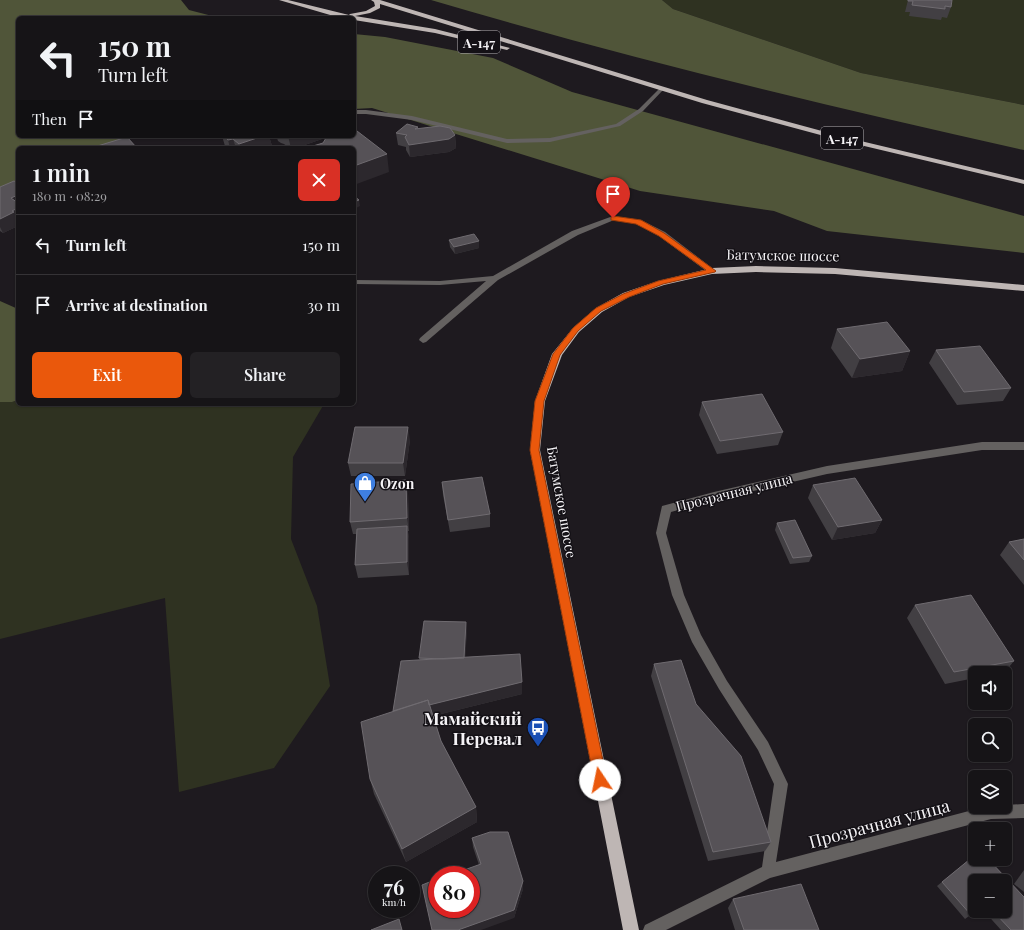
<!DOCTYPE html>
<meta charset="utf-8">
<style>
body{margin:0;font-family:"Playfair Display",serif;background:#232124;color:#f1f3f6;height:100vh;display:flex;flex-direction:column;font-size:15px;white-space:nowrap}
*{box-sizing:border-box;margin:0}
p{font-size:13px;color:#9e9ea1}
.icon{flex:none;width:22px;height:22px;fill:none;stroke:currentColor;stroke-width:2;stroke-linecap:round;stroke-linejoin:round}
.map{position:relative;flex:1;overflow:hidden}
.panel{position:absolute;left:16px;top:146px;width:340px;height:260px;display:flex;flex-direction:column;background:#161417;border-radius:6px;box-shadow:0 1px 3px #0004,0 0 0 1px #353336}
.panel>*{flex:none}
.top-card{position:absolute;left:16px;top:16px;width:340px;height:122px;border-radius:6px;box-shadow:0 1px 3px #0004,0 0 0 1px #353336;background:#161417;color:#f1f3f6;overflow:hidden}
.fabs{position:absolute;left:968px;top:666px;display:grid;gap:8px}
.fabs a{display:grid;place-items:center;width:44px;height:44px;border-radius:6px;background:#161417;box-shadow:0 1px 3px #0004,0 0 0 1px #353336;font-size:20px}
.speed{position:absolute;left:368px;top:866px;display:flex;gap:8px;font-size:20px;font-weight:700;text-align:center}
.speed>*{display:grid;place-content:center;width:52px;height:52px;border-radius:50%;background:#161417;box-shadow:0 1px 3px #0004,0 0 0 1px #353336;line-height:1}
.speed small{font-size:10px;font-weight:400}
.speed .limit{border:6px solid #d22;background:#fff;color:#111}
.pin{position:absolute;display:grid;place-items:center;width:34px;height:34px;color:#fff;margin:-41px -17px;border-radius:50% 50% 50% 0;rotate:-45deg;box-shadow:0 0 4px #0007}
.pin .icon{rotate:45deg}
.me{position:absolute;width:44px;margin:-22px;rotate:349deg;stroke-linejoin:round;filter:drop-shadow(0 0 3px #0008)}
.turn{display:flex;align-items:center;gap:14px;height:84px;padding:0 16px;font-size:18px}
.turn .icon{width:52px;height:52px;stroke-width:2.5}
.turn b{display:block;font-size:28px;line-height:34px}
.then{display:flex;align-items:center;height:38px;padding:0 16px;background:#0003;gap:8px;font-size:15px}
.round{display:grid;place-items:center;flex:none;width:42px;height:42px;border-radius:6px;background:#232124}
.head{display:flex;align-items:center;justify-content:space-between;height:68px;padding:0 16px}
h1{font-size:24px;font-weight:600;line-height:30px}
.cta{display:flex;gap:8px;margin-top:auto;padding:8px 16px}
.cta a{flex:1;height:46px;border-radius:6px;background:#ea580c;color:#fff;font-size:16px;font-weight:600;line-height:46px;text-align:center}
.cta a+a{background:#232124;color:#f1f3f6}
ul{padding:0;list-style:none}
li{display:flex;align-items:center;gap:12px;height:60px;padding:0 16px;border-top:1px solid #353336}
li div{flex:1}
li b{display:block;font-size:15px}
li em{font-style:normal}
.map>svg:first-child{display:block}
</style>
<div class="map">
<svg width="1024" height="930" viewBox="0 0 1024 930">
<rect width="100%" height="100%" fill="#1e1a1f"/>
<path fill="#2f3221" d="M662,0H1024V105L861,73L673,9Z
M18,400V404H324L293,457L291,539L317,606L330,686L274,768L179,792L165,598L0,639V402H12Z"/>
<path fill="#505539" d="M0,0H181L189,10L220,18H18V136H130L103,148H18V185L0,193Z
M431,0H662L673,9L861,73L1024,105V150C825,106 627,58 431,0Z
M354,34L385,37L493,58L572,92L1024,216V253L827,231L774,211L640,191L372,108L354,109Z
M0,301L18,309V400L12,402H0Z"/>
<g fill="none" stroke-linecap="round" stroke-linejoin="round">
<path fill="#646160" fill-rule="evenodd" d="M661,87L664,89L663,90L643,111L620,126L550,142L507,143L412,120L366,114H354V110H366L412,116L507,139L550,138L616,124L639,109Z
M613,216L641,220L665,232L716,271L712,273H709L659,236L636,224L614,220L578,235L498,280L426,342L423,343L419,340L420,338L486,281L440,285L354,284V280L440,281L493,276L572,231Z"/>
<path fill="#646160" fill-rule="evenodd" d="M982,442H1024V450H982L827,474L714,500L671,512L666,533L684,595L701,635L727,681L768,742L788,784L776,862L984,807H1005V805L1024,804V818L991,819L770,878L666,930H643L645,925L762,867L774,784L758,750L719,689L692,642L672,595L656,533L662,506L714,492L827,466Z"/>
<path fill="#beb6b4" fill-rule="evenodd" d="M279,0H288L349,15L350,14L366,11L375,6L374,2L371,0H380L707,100L844,137L1024,180V184L839,140L702,103L380,4V8L370,13L355,16L435,29L510,48L507,50L435,33L354,20V18L337,17Z
M756,266L835,268L1024,285V291L835,274L756,272L712,274L664,285L629,297L602,312L579,332L562,355L545,401L540,450L639,930H623L530,450L535,401L552,354L573,328L596,308L623,293L658,281L712,268Z"/>
</g>
<path fill="#423f43" d="M908,0H950L951,7L947,18L942,17L941,20L909,16L910,12H905Z
M418,127V129L455,135L456,148L449,152L410,157L406,150V147L398,145L396,133Z
M222,136H269L272,146L267,148H227L225,146Z
M275,136H322V139L296,148H289L284,144L281,143L278,141L277,138Z
M18,183V226L3,233L0,231V187Z
M449,240L479,248L455,254L450,247Z
M837,329L910,351L902,371L852,378L831,348Z
M936,350L1011,388L1003,401L957,405L929,363Z
M702,402L783,432L778,445L717,454L699,415Z
M410,440L405,476H351L348,463Z
M442,482L490,514V527L450,532L443,495Z
M813,485L882,520L875,533L832,540L808,498Z
M408,493L409,531H408L409,539V575L358,578L355,565L356,534H353L350,522Z
M777,523L812,556L809,562L790,564L775,530Z
M1024,539V585L1000,555L1009,542Z
M915,605L1014,661L1004,673H975V678L945,684L907,618Z
M467,629L465,657L522,682V694L433,716L441,741L476,807L477,822L406,862L374,794L370,779L393,711L420,660L419,658Z
M654,664L771,842L765,851L708,861L651,676Z
M472,838L523,881V889L514,918L479,865L473,847Z
M975,855V859H988L1024,897V930H1001L984,911H1005V881H975V911H976L965,919L937,886Z
M1024,870V892L1014,884Z
M733,899L819,930H735L728,908Z"/>
<path fill="#2c282d" d="M455,135L456,148L449,152L410,157L409,145Z
M263,136H269L272,146L267,148H240L239,144Z
M288,136H322V139L296,148H291Z
M233,139L236,148H230L228,140Z
M387,154L389,172L354,185V166Z
M18,195V226L3,233L0,227V219L12,211L11,198Z
M359,200L360,206L354,209V202Z
M479,241V248L455,254L454,247Z
M910,351L902,371L852,378L860,359Z
M408,427L410,440L405,476L403,463Z
M406,480L408,493L409,531L407,518Z
M882,520L875,533L832,540L838,527Z
M407,526L409,539V575L407,562Z
M466,622L467,629L465,665L464,659Z
M522,682V694L396,725L393,714Z
M476,807L477,822L406,862L402,849Z
M523,881V889L514,918L481,930H458Z"/>
<path fill="#565257" stroke="#6f6b70" d="M908,0H952L951,7L945,6V9L912,5L913,1H908Z
M407,124L418,127L415,129L440,126L450,128L455,135L449,139L409,145L405,137L407,135L396,133Z
M357,131L387,154L354,166V148H313V146L323,143L326,138L333,136H354V132Z
M224,136H263L239,144L233,139L228,140Z
M127,137L137,148H91Z
M14,181L18,183V195L11,198L18,203V208L12,211L14,212L0,219V187Z
M354,196L359,200L354,202Z
M474,234L479,241L454,247L449,240Z
M887,322L910,351L860,359L837,329Z
M980,346L1011,388L964,392L936,350Z
M762,394L783,432L720,441L702,402Z
M355,427H408L403,463H348Z
M482,477L490,514L448,520L442,482Z
M855,478L882,520L838,527L813,485Z
M406,480L407,518L350,522L351,484Z
M795,520L812,556L793,558L777,523Z
M407,526V562L355,565L357,529Z
M1024,539V560L1009,542Z
M971,595L1014,661L954,672L915,605Z
M424,621L466,622L464,658L443,659L419,658Z
M520,654L522,682L429,705L428,700L393,711L401,661Z
M681,660L696,704L741,756L771,842L713,852L654,664Z
M428,700L441,741L476,807L402,849L370,779L361,722Z
M490,832H508L523,881L514,910L458,930H432L422,885L437,879V909H471V875H450L481,864L472,838Z
M975,855V859H988L1024,897V930H1011L993,911H1005V881H975V911H976L971,915L942,882Z
M801,884L819,930H744L733,899Z
M399,919L402,930H371Z"/>
<path fill="#ea580c" stroke="#983908" d="M613,216L641,220L664,233L716,271L715,272L663,284L629,297L601,311L578,331L560,355L544,401L539,450L607,780L605,784L600,786L596,784L594,780L530,450L535,401L553,354L573,328L596,308L623,294L658,281L706,270L659,236L636,224L611,220V217Z"/>
<defs>
<g id="shop-pin" transform="scale(1.15)"><path d="M0 17L-7.5 6A9.5 9.5 0 1 1 7.5 6Z" fill="#3f7fe0" stroke="#141116"/><path d="M-5-2.5h2.3a2.7 3.5 0 0 1 5.4 0H5L5.5 6h-11ZM-1.5-2.5h3a1.5 2.3 0 0 0-3 0Z" fill="#fff"/></g>
<g id="bus-pin" transform="scale(1.15)"><path d="M0 17L-7.5 6A9.5 9.5 0 1 1 7.5 6Z" fill="#1a4fb4" stroke="#141116"/><path d="M-5-6H5V4H4V6H2V4H-2V6H-4V4H-5ZM-3.5-4V0h7V-4ZM-3.5 1.2v1.5H-2V1.2ZM2 1.2v1.5H3.5V1.2Z" fill="#fff"/></g>
</defs>
<g fill-rule="evenodd">
<use href="#shop-pin" x="365" y="483"/>
<use href="#bus-pin" x="538" y="728"/>
</g>
<g text-anchor="middle" dominant-baseline="central" stroke-width="3" stroke-linejoin="round" paint-order="stroke">
<g fill="#141116" stroke="#b2afb3" stroke-width="1">
<rect x="458" y="31" width="42" height="22" rx="3"/>
<rect x="821" y="127" width="42" height="22" rx="3"/>
</g>
<g font-size="13" font-weight="bold" fill="#f5f3f6">
<text x="479" y="42">А-147</text>
<text x="842" y="138">А-147</text>
</g>
<g font-size="14" fill="#f5f3f6" stroke="#141116">
<text transform="translate(783 255) rotate(1)">Батумское шоссе</text>
<text transform="translate(734 492) rotate(-14)">Прозрачная улица</text>
<text transform="translate(562 502) rotate(80)">Батумское шоссе</text>
</g>
<g font-size="14" font-weight="bold" fill="#f5f3f6" stroke="#141116" text-anchor="start">
<text x="380" y="483">Ozon</text>
</g>
<g font-size="17" font-weight="bold" fill="#f5f3f6" stroke="#141116" text-anchor="end">
<text x="522" y="718">Мамайский<tspan x="522" dy="20">Перевал</tspan></text>
</g>
<g font-size="17" fill="#f5f3f6" stroke="#141116">
<text transform="translate(879 823) rotate(-15)">Прозрачная улица</text>
</g>
</g>
</svg>
<div class="fabs">
<a><svg class="icon" aria-label="sound" viewBox="0 0 24 24"><path d="M4 9h4l5-4v14l-5-4H4zM17 9q2 3 0 6"/></svg></a>
<a><svg class="icon" aria-label="search" viewBox="0 0 24 24"><circle cx="10" cy="10" r="6"/><path d="M15 15l6 6"/></svg></a>
<a><svg class="icon" aria-label="layers" viewBox="0 0 24 24"><path d="M12 4l9 5-9 5-9-5zM3 14l9 5 9-5"/></svg></a>
<a>+</a>
<a>−</a>
</div>
<div class="speed"><div>76<small>km/h</small></div><div class="limit">80</div></div>
<div class="pin" style="left:613px;top:218px;background:#d93025"><svg class="icon" aria-label="arrive" viewBox="0 0 24 24"><path d="M6 21V4h12l-3 4 3 4H6"/></svg></div>
<svg class="me" style="left:600px;top:780px" viewBox="-20 -20 40 40"><circle r="19" fill="#fff"/><path d="M0-13L10 11 0 6-10 11z" fill="#ea580c"/></svg>
<div class="top-card">
<div class="turn"><svg class="icon" aria-label="left" viewBox="0 0 24 24"><path d="M17 20v-9H6M10 6l-5 5 5 5"/></svg><div><b>150 m</b>Turn left</div></div>
<div class="then">Then<svg class="icon" aria-label="arrive" viewBox="0 0 24 24"><path d="M6 21V4h12l-3 4 3 4H6"/></svg></div>
</div>
<section class="panel">
<div class="head"><div><h1>1 min</h1><p>180 m · 08:29</p></div><a class="round" style="background:#d93025;color:#fff"><svg class="icon" aria-label="close" viewBox="0 0 24 24"><path d="M6 6l12 12M18 6L6 18"/></svg></a></div>
<ul>
<li><svg class="icon" aria-label="left" viewBox="0 0 24 24"><path d="M17 20v-9H6M10 6l-5 5 5 5"/></svg><div><b>Turn left</b></div><em>150 m</em></li>
<li><svg class="icon" aria-label="arrive" viewBox="0 0 24 24"><path d="M6 21V4h12l-3 4 3 4H6"/></svg><div><b>Arrive at destination</b></div><em>30 m</em></li>
</ul>
<div class="cta"><a>Exit</a><a>Share</a></div>
</section>
</div>
